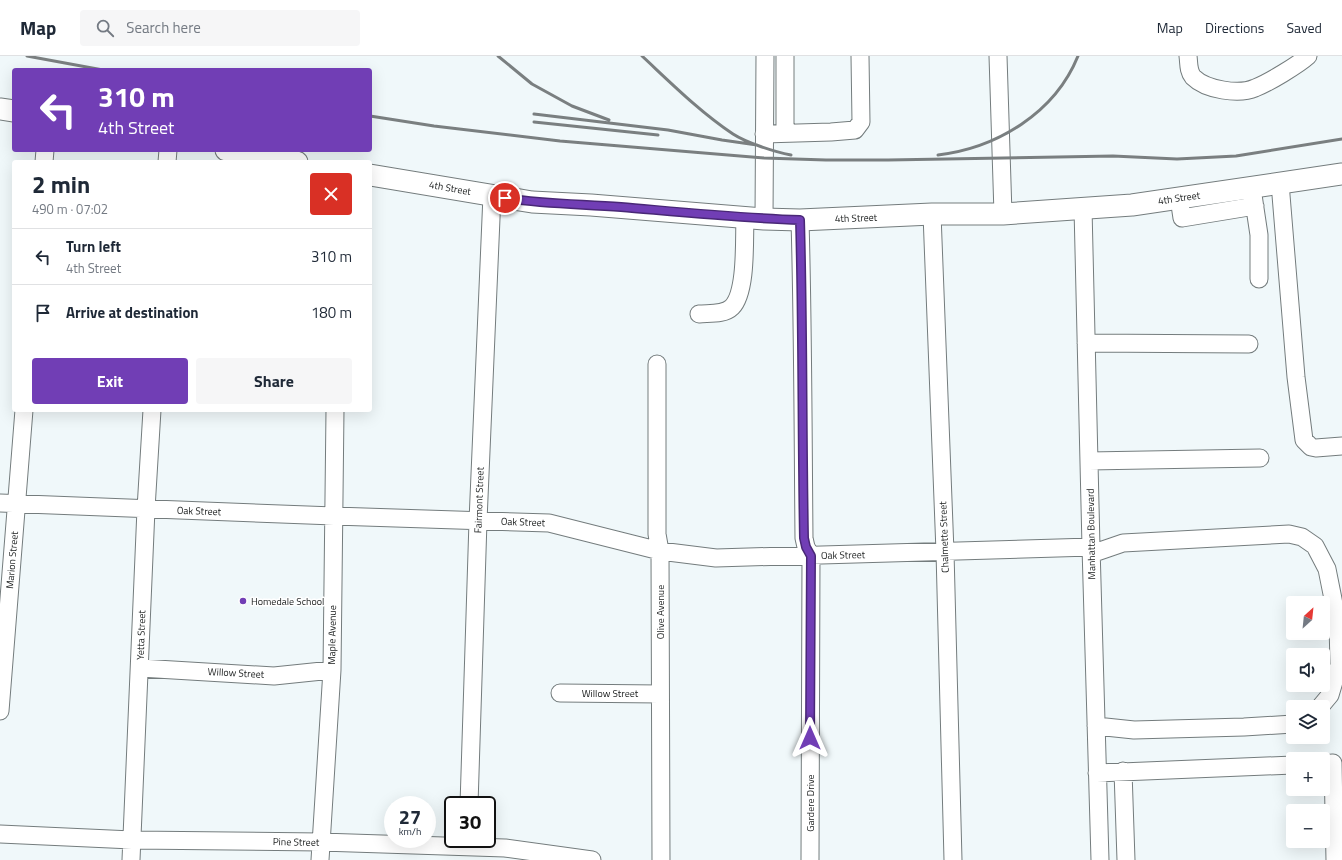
<!DOCTYPE html>
<meta charset="utf-8">
<style>
body{margin:0;font-family:"Titillium Web",sans-serif;background:#f6f6f7;color:#1f2937;height:100vh;display:flex;flex-direction:column;font-size:15px;white-space:nowrap}
*{box-sizing:border-box;margin:0}
p{font-size:13px;color:#747a83}
.icon{flex:none;width:22px;height:22px;fill:none;stroke:currentColor;stroke-width:2;stroke-linecap:round;stroke-linejoin:round}
.map{position:relative;flex:1;overflow:hidden}
.panel{position:absolute;left:12px;top:104px;width:360px;height:252px;display:flex;flex-direction:column;background:#fff;border-radius:4px;box-shadow:0 4px 16px #0002}
.panel>*{flex:none}
.hud{position:absolute;left:12px;top:12px;width:360px;height:84px;border-radius:4px;box-shadow:0 4px 16px #0002;background:#713eb5;color:#fff;overflow:hidden}
.needle{width:26px;rotate:27deg}
.controls{position:absolute;left:1286px;top:540px;display:grid;gap:8px}
.controls a{display:grid;place-items:center;width:44px;height:44px;border-radius:4px;background:#fff;box-shadow:0 4px 16px #0002;font-size:20px}
.speed{position:absolute;left:384px;top:740px;display:flex;gap:8px;font-size:20px;font-weight:700;text-align:center}
.speed>*{display:grid;place-content:center;width:52px;height:52px;border-radius:50%;background:#fff;box-shadow:0 4px 16px #0002;line-height:1}
.speed small{font-size:10px;font-weight:400}
.speed .limit{border:2px solid #111;border-radius:6px;background:#fff;color:#111}
.pin{position:absolute;display:grid;place-items:center;width:34px;height:34px;color:#fff;margin:-17px;border:2px solid #fff;border-radius:50%;box-shadow:0 1px 4px #0007}
.me{position:absolute;width:44px;margin:-22px;rotate:0deg;stroke-linejoin:round;filter:drop-shadow(0 0 3px #0008)}
.turn{display:flex;align-items:center;gap:14px;height:84px;padding:0 20px;font-size:18px}
.turn .icon{width:52px;height:52px;stroke-width:2.5}
.turn b{display:block;font-size:28px;line-height:34px}
.round{display:grid;place-items:center;flex:none;width:42px;height:42px;border-radius:4px;background:#f6f6f7}
.summary{display:flex;align-items:center;justify-content:space-between;height:68px;padding:0 20px}
h1{font-size:24px;font-weight:700;line-height:30px}
.cta{display:flex;gap:8px;margin-top:auto;padding:8px 20px}
.cta a{flex:1;height:46px;border-radius:4px;background:#713eb5;color:#fff;font-size:16px;font-weight:700;line-height:46px;text-align:center}
.cta a+a{background:#f6f6f7;color:#1f2937}
ul{padding:0;list-style:none}
li{display:flex;align-items:center;gap:12px;height:56px;padding:0 20px;border-top:1px solid #e0e1e3}
li div{flex:1}
li b{display:block;font-size:15px}
li em{font-style:normal}
header{display:flex;align-items:center;gap:24px;box-sizing:border-box;height:56px;padding:0 20px;background:#fff;border-bottom:1px solid #e0e1e3}
header strong{font-size:19px}
nav{display:flex;gap:22px;margin-inline-start:auto;font-size:14px}
.search{width:280px;height:36px;background:#f6f6f7;display:flex;align-items:center;gap:10px;box-sizing:border-box;padding:0 14px;border-radius:4px;color:#747a83;font-size:15px}
.map>svg:first-child{display:block}
</style>
<header>
<strong>Map</strong>
<div class="search"><svg class="icon" aria-label="search" viewBox="0 0 24 24"><circle cx="10" cy="10" r="6"/><path d="M15 15l6 6"/></svg>Search here</div>
<nav><a>Map</a><a>Directions</a><a>Saved</a></nav>
</header>
<div class="map">
<svg width="1342" height="804" viewBox="0 0 1342 804">
<rect width="100%" height="100%" fill="#f0f8fa"/>
<g fill="none" stroke-linecap="round" stroke-linejoin="round">
<g stroke="#747c7d" stroke-width="19">
<path id="minor" d="M998,0L1003,158
M1188,0C1189,7 1188,15 1193,21C1206,34 1239,39 1255,32C1268,27 1298,9 1308,0
M785,77V0
M764,78L831,76L855,74L861,66L860,0
M44,106L45,94
M167,106L168,94
M1280,127L1296,321L1304,384L1311,391L1316,392L1342,390
M1253,139L1259,179V223
M1179,142L1182,162L1255,150
M1083,152L1091,491L1100,804
M932,158L945,496L953,804
M764,163L765,0
M800,164C803,270 803,376 804,482L806,491L811,500L810,804
M699,258C709,257 724,259 732,251C747,236 744,183 745,161
M1086,287L1249,288
M657,308V478L660,495L661,804
M1089,405L1260,402
M0,447L334,460L549,467L660,495L716,502L1091,491
M1091,498L1123,487L1289,478L1302,481L1315,490L1327,513L1338,568L1339,609L1330,639L1320,651
M140,612L274,620L332,614
M560,637L660,638
M0,655L24,354
M1096,670L1134,674L1244,671L1293,668
M1323,708L1333,707L1335,804
M1123,715L1126,804
M1097,717L1293,709
M469,749L478,465L492,139
M0,778L132,784L321,786L505,792L592,804
M131,804L146,453L152,354
M320,804L332,614L335,354"/>
</g>
<g stroke="#747c7d" stroke-width="23">
<path id="major" d="M0,53L14,55
M226,94L297,106
M370,119L532,146L591,149L764,163L800,164L932,158H1003L1132,149L1342,118"/>
</g>
<use href="#minor" stroke="#fff" stroke-width="17"/>
<use href="#major" stroke="#fff" stroke-width="21"/>
<path stroke="#7a7f80" stroke-width="3" d="M27,0L103,14
M498,0L532,28L572,50L609,64
M642,0C671,27 700,56 733,78C747,87 775,96 791,99
M534,58L668,74L722,84L757,89
M370,60L434,70L560,85L764,102L826,104H888L1113,100L1177,103L1236,100L1342,83
M534,66L658,79
M938,99C997,92 1055,57 1078,0"/>
</g>
<g fill="none" stroke-linecap="round" stroke-linejoin="round">
<g stroke="#492876" stroke-width="10">
<path id="route" d="M505,142C544,148 582,148 621,151C680,156 740,162 800,164C803,270 802,376 804,482L806,491L811,500L810,682"/>
</g>
<use href="#route" stroke="#713eb5" stroke-width="7"/>
</g>
<circle fill="#713eb5" stroke="#fff" stroke-width="1.5" cx="243" cy="545" r="4"/>
<g text-anchor="middle" dominant-baseline="central" stroke-width="3" stroke-linejoin="round" paint-order="stroke">
<g font-size="10" fill="#181b1b" stroke="#fff">
<text transform="translate(450 132) rotate(10)">4th Street</text>
<text transform="translate(1179 142) rotate(-8)">4th Street</text>
<text transform="translate(856 162) rotate(-2)">4th Street</text>
<text transform="translate(479 444) rotate(-88)">Fairmont Street</text>
<text transform="translate(199 455) rotate(2)">Oak Street</text>
<text transform="translate(523 466) rotate(2)">Oak Street</text>
<text transform="translate(1091 478) rotate(-91)">Manhattan Boulevard</text>
<text transform="translate(944 481) rotate(-92)">Chalmette Street</text>
<text transform="translate(843 499) rotate(-1)">Oak Street</text>
<text transform="translate(12 504) rotate(-85)">Marion Street</text>
<text transform="translate(660 556) rotate(-90)">Olive Avenue</text>
<text transform="translate(141 579) rotate(-88)">Yetta Street</text>
<text transform="translate(332 579) rotate(-89)">Maple Avenue</text>
<text transform="translate(236 617) rotate(3)">Willow Street</text>
<text x="610" y="637">Willow Street</text>
<text transform="translate(810 747) rotate(-90)">Gardere Drive</text>
<text transform="translate(296 786) rotate(1)">Pine Street</text>
</g>
<g font-size="10" fill="#181b1b" stroke="#fff" text-anchor="start">
<text x="251" y="545">Homedale School</text>
</g>
</g>
</svg>
<div class="controls">
<a><svg class="needle" viewBox="-14 -14 28 28"><path d="M0-13l5 13h-10z" fill="#e53935"/><path d="M0 13l5-13h-10z" fill="#747a83"/></svg></a>
<a><svg class="icon" aria-label="sound" viewBox="0 0 24 24"><path d="M4 9h4l5-4v14l-5-4H4zM17 9q2 3 0 6"/></svg></a>
<a><svg class="icon" aria-label="layers" viewBox="0 0 24 24"><path d="M12 4l9 5-9 5-9-5zM3 14l9 5 9-5"/></svg></a>
<a>+</a>
<a>−</a>
</div>
<div class="speed"><div>27<small>km/h</small></div><div class="limit">30</div></div>
<div class="pin" style="left:505px;top:142px;background:#d93025"><svg class="icon" aria-label="arrive" viewBox="0 0 24 24"><path d="M6 21V4h12l-3 4 3 4H6"/></svg></div>
<svg class="me" style="left:810px;top:682px" viewBox="-20 -20 40 40"><path d="M0-17L14 15 0 8-14 15z" fill="#713eb5" stroke="#fff" stroke-width="4"/></svg>
<div class="hud">
<div class="turn"><svg class="icon" aria-label="left" viewBox="0 0 24 24"><path d="M17 20v-9H6M10 6l-5 5 5 5"/></svg><div><b>310 m</b>4th Street</div></div>
</div>
<section class="panel">
<div class="summary"><div><h1>2 min</h1><p>490 m · 07:02</p></div><a class="round" style="background:#d93025;color:#fff"><svg class="icon" aria-label="close" viewBox="0 0 24 24"><path d="M6 6l12 12M18 6L6 18"/></svg></a></div>
<ul>
<li><svg class="icon" aria-label="left" viewBox="0 0 24 24"><path d="M17 20v-9H6M10 6l-5 5 5 5"/></svg><div><b>Turn left</b><p>4th Street</p></div><em>310 m</em></li>
<li><svg class="icon" aria-label="arrive" viewBox="0 0 24 24"><path d="M6 21V4h12l-3 4 3 4H6"/></svg><div><b>Arrive at destination</b></div><em>180 m</em></li>
</ul>
<div class="cta"><a>Exit</a><a>Share</a></div>
</section>
</div>
